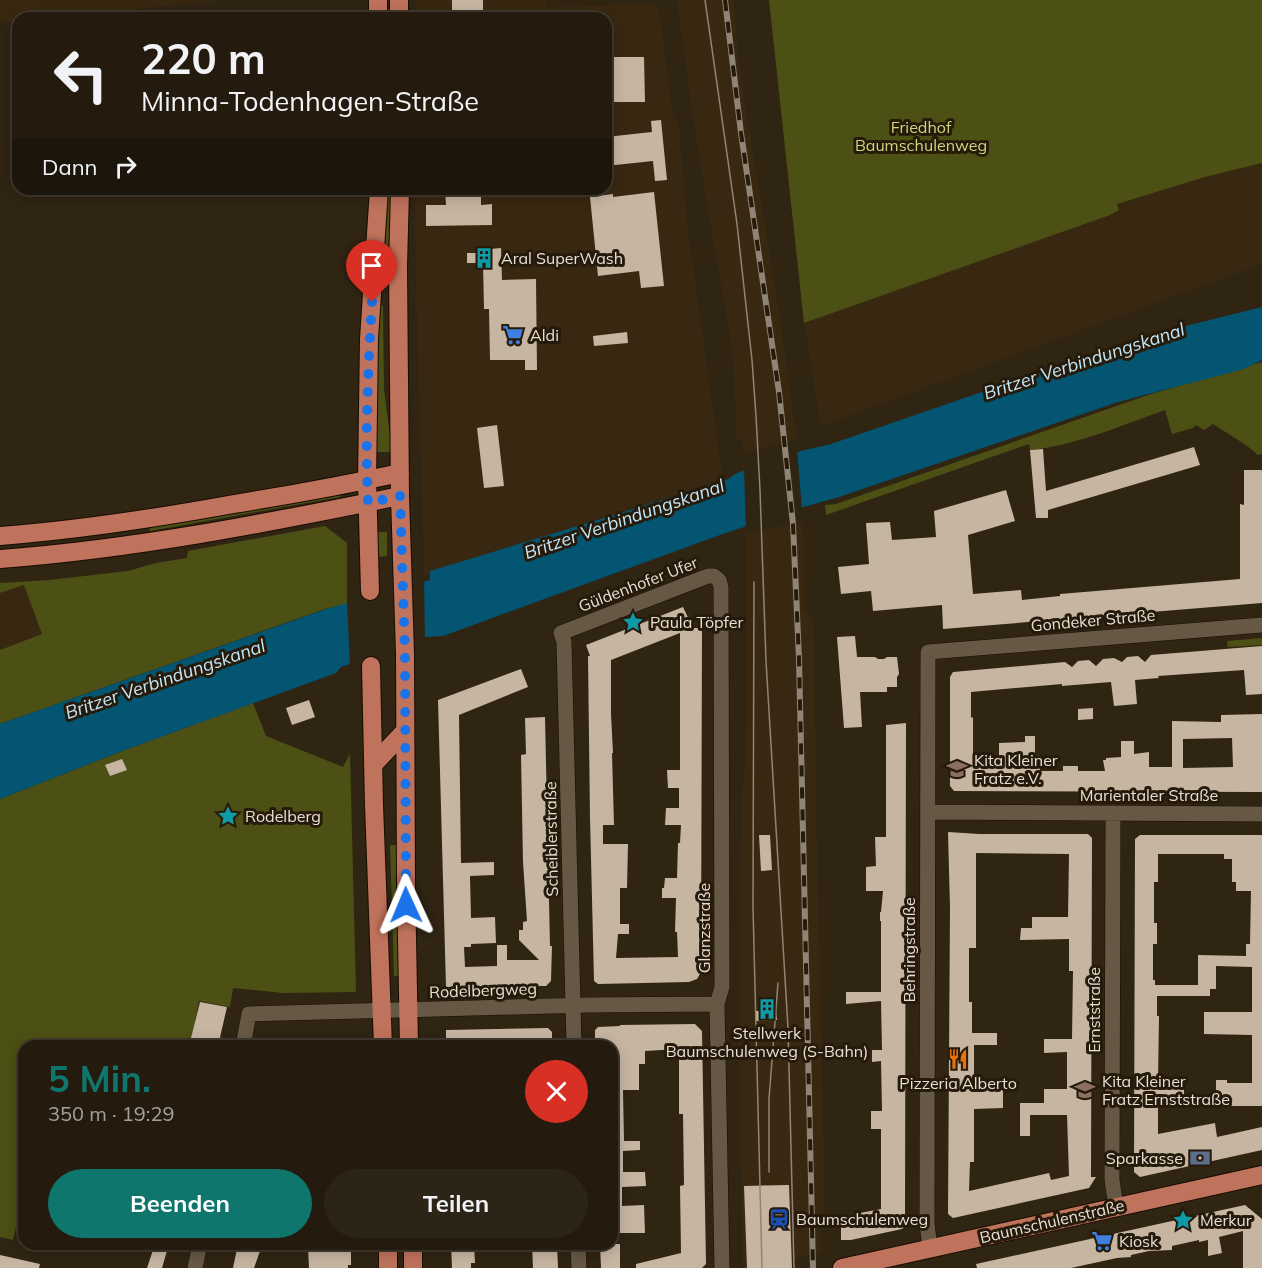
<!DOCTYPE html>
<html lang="de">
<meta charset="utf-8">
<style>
body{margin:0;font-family:Mulish,sans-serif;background:#2c2417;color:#f1f3f6;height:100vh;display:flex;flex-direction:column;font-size:22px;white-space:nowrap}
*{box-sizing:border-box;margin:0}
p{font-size:20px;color:#a3a19e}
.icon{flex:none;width:33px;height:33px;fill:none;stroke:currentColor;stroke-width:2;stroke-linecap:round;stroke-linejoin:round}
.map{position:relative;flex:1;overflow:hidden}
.details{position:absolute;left:18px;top:1040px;width:600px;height:210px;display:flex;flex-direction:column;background:#241b0e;border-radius:18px;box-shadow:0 3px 15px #0003,0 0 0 2px #41392e}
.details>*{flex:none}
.top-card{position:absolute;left:12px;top:12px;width:600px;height:183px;border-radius:18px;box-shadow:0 3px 15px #0003,0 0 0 2px #41392e;background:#241b0e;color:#f1f3f6;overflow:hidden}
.pin{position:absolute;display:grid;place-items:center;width:51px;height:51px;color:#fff;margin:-62px -26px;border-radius:50% 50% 50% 0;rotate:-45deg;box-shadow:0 0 6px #0007}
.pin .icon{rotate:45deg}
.me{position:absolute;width:66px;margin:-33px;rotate:359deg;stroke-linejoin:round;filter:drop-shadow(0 0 4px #0008)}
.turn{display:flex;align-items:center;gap:21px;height:126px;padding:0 30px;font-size:27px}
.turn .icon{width:78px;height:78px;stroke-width:2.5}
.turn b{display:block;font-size:42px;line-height:51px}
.then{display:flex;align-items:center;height:57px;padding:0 30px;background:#0003;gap:12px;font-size:22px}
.round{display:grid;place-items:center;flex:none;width:63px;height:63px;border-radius:32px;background:#2c2417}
.summary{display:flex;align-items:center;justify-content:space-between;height:102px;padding:0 30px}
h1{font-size:36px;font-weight:700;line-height:45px;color:#0f766e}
.cta{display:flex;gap:12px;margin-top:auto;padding:12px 30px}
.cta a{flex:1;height:69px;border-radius:36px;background:#0f766e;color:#fff;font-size:24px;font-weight:700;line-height:69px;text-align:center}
.cta a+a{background:#2c2417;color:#f1f3f6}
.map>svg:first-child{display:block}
</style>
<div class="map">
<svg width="1262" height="1268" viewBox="0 0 1262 1268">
<rect width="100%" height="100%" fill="#302413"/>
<path fill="#392811" d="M0,0H221L52,18H18V22L0,23Z
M416,0H546V7L658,4L673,114L679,126L688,230L723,480L424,576L416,286L415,208L417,189H606V18H417Z
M677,0H734L739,66L780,318L797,440L743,453L742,438L737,440L732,347L710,223L692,112Z
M1262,163V264L821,426L804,323L1110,215L1119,210L1117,204L1205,177Z
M803,522L805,609L814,620L816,785L825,1219L819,1227L821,1253L750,1268H743L739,1101L741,796L745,764L746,722V533Z
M24,585L42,634L0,650V593Z"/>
<path fill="#4c5014" d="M769,0H1262V163L1205,177L1117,204L1119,210L1110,215L804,323Z
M387,189H391L390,252L383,251Z
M381,305L383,306L384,389L390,436L391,452H376L377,345L379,306Z
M1262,362V454L1258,455L1246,445L1213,424L1204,430L1196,425L1193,428L1172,434L1165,410C1123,425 1074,446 1030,450L1029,444L826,515L825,505L836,504L1148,395Z
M340,491V497L150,531L148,524Z
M325,526L347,543V604L325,609L0,724V650L42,634L24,585L0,593V583L49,580L128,571L156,563L187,558L188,551Z
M377,532H387V556L377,557Z
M1262,638V645L1228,647L1227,641Z
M253,703L266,736L343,767L350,754L356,992L283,993L233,988L230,1007L199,1001L193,1031L223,1038L221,1045L24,1046V1206H21L13,1240L0,1237V799L122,751Z
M390,845H396L399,976H394Z"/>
<path fill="#035572" d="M1262,307V360L1244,369L1118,402L839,497L800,508L720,535L443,636L426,637L341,667L336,673L122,751L0,799V724L326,609L430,580V571L627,511L728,479L737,473L797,452L831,444L976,394L1174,329Z"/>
<path fill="#302413" d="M797,448L802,511L746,530L744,467Z
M424,578L425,640L350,667L347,600Z"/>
<path fill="#c6b5a1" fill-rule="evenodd" d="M452,0H483V18H452Z
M609,57H644L645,102H610V101H606V81H610Z
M661,120L667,180L655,181L653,161L606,166V137L652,132L651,121Z
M445,189H481V205L492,204V225L426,226V205H446Z
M654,192L664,286L641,288L639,271L598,276L590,197L613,194V197Z
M501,248L502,280L536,279L537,370H525V360H490L489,309H484L483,263H467V253H490V249Z
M627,332L628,343L594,346L593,336Z
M497,425L504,486L484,488L477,428Z
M1194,447L1200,465L1048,510V518H1036L1030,450L1043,449L1046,491Z
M1244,470H1262V603L943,629L942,605L873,611L871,591L841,594L838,567L869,564L866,523L890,522L892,540L936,537L934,511L1006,490L1015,521L968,535L973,594L1021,590L1022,600L1060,596V594L1240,579V504L1244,505Z
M683,607L693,628H702L701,972L697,979L689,982L598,984L594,981L590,817L588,656H590L586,645ZM680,633V770H667L668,788H679V808H666L665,825H681L680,843H678L677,878H665L664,888H662V898H676L675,932H677L678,957L616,958L618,934H629V924H620V888H627L628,844H603V825H614L612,753H613L611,714V660Z
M855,636L857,657H875L878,659H884L887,657H897L899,674L897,677V687H887V692H860L862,727L844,728L837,637Z
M1262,646V694L1246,695L1244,670L1158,676L1159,678L1135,680L1137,704L1114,706L1111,682L1062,686V684L971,692V718L973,717V767H999V743L1025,742V736H1035V755H1040V771H1063V766H1078V771H1105L1103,760H1106V758L1121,757V741H1134V754L1149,752V767H1172V721L1221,722V715L1262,714V792L954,791L950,786V677L953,672L1065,662L1072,667L1078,661L1089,660L1096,666L1103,659L1114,658L1122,662L1127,657L1138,656L1145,662L1151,655ZM1232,738L1233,767L1183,768V739Z
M521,669L528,687L459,715L461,863L494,862V875L470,876L471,918L495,917L496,943L471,944V947H464L465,967L497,966V945H507V960H539L519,940V930H523V922L527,921L523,862L521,755L526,754L525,718L545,717L550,946H552L551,981L546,986H534V985L446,987L438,700Z
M309,700L315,717L292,725L286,708Z
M1093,708V719L1078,720V709Z
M906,723L905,1225L902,1229L851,1240H841V1225H844V1216L881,1209V1129H871V1111H882L881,1061L872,1062V1050H882L881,1001L846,1004V992H881V921H880V912H881L883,891H866V867L876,866L875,837H886V725Z
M122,759L127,770L110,776L105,765Z
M948,832L979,834H1088L1092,838L1091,1177H1096L1089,1188L953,1218L948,1214L950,908ZM976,853L1069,854L1068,917H1032V928H1021L1020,940L1069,939V971H1073L1072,1039H1044V1053L1067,1052V1089H1044V1103H1020V1136H1030V1115H1067L1069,1176L1051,1180L1049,1173L969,1191L970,1162H974V1109L1003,1108V1090H997V1087L974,1086V1045H997V1033H972V1002H969V948H976Z
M759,835H770L772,870L761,871Z
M1140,835H1262V1106H1213V1103L1158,1106V1134L1215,1123L1217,1137L1262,1127V1150L1140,1177L1134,1172L1135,839ZM1158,854H1224V859H1232V882H1236V891H1251L1250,944H1246V956L1198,955V985H1155V980H1153V944H1157V923H1154V882H1158ZM1216,966L1252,967V1012H1204V1034L1252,1035V1083H1227V1080H1216V1095H1184V1085L1174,1086L1173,1083L1158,1082L1159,1016H1157V996H1210V989H1216Z
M762,999H772V1010H776L777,1020L756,1021V1011H762Z
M200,1002L227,1007L218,1046H189Z
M695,1024L702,1031L706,1264L702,1268H636V1264L681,1253L680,1186L684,1185L683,1114H679V1049L645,1051V1064H639V1090H623L624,1141H640V1150L623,1151V1172H645L646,1186L622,1187V1206L644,1205L645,1233H612V1046H595V1030L598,1027L620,1026V1025Z
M548,1028L552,1032V1046H446V1030Z
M789,1185L792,1268H747L744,1186Z
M1245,1205L1262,1219V1268H1243V1231L1219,1237L1222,1253L1208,1256V1240L1199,1242V1240L1172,1246V1250L1149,1251L1131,1255V1257L1117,1258L1071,1268H977L976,1264Z
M155,1244H169L162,1268H147Z
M238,1244H260L258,1250L260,1251L254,1268H233Z
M329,1244H348V1252H351V1265H348V1268H309L308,1248L329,1247Z
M451,1244H474L475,1263H471V1268H452Z
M532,1244H557L558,1268H533Z
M600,1244H620V1268H601Z
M0,1255L40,1264L39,1268H0Z"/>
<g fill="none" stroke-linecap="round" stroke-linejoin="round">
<g stroke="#180d01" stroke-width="16">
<path id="minor" d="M928,812L1262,814
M1113,813L1112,1180L1116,1207
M243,1046L249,1014L588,1005L717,1004
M574,1046L564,642L561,633L708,576H714L719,580L721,587L722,987L717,1004L722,1268
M578,1244L579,1268
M930,1249L927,1223L928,652L1262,625
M195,1268L200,1244"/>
</g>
<g stroke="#180d01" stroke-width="20">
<path id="major" d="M378,0V18
M399,0V18
M400,189L398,267L400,496L405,654L406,884L409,1046
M0,536C79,530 157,518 234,504C290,495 345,485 400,473
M0,559C135,549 267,523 400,496
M370,591L367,480L369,339L379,189
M371,666L374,805L383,1046
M373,765L405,731
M388,1244V1268
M413,1244V1268
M842,1268L1262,1175"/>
</g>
<use href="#minor" stroke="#675846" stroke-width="15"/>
<use href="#major" stroke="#bf725c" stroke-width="18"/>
<path stroke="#8f8477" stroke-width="1.5" d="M705,0L737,224L752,360L756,416L760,490L766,661L788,1028L794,1268
M754,582L753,907L762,1268
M769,1172V1099L778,983"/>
<g stroke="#8f8477" stroke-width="6">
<path id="rail" d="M725,0L741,133L779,392L793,524L799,659L813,1268"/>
</g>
<use href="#rail" stroke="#261a0a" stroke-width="4" stroke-dasharray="11" stroke-linecap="butt"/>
</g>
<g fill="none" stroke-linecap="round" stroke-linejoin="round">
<path stroke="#1a73e8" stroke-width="10" stroke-dasharray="0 18" d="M372,302C368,369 365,436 368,503L400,496L405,654L406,905"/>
</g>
<defs>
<g id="building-bare" transform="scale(1.62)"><path d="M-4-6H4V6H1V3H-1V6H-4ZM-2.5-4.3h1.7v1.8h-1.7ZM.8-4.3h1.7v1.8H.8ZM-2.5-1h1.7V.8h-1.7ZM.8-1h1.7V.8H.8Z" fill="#0f9aa8" stroke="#261a0a" stroke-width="2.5" paint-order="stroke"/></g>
<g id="supermarket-bare" transform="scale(1.62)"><path d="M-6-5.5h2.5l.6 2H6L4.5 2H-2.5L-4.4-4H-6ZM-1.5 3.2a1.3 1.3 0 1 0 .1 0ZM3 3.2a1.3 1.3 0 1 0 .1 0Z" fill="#3f7fe0" stroke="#261a0a" stroke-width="2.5" paint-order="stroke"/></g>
<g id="sight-bare" transform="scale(1.62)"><path d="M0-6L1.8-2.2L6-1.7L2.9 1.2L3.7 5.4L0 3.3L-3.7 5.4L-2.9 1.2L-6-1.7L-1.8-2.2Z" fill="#0f9aa8" stroke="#261a0a" stroke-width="2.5" paint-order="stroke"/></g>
<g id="school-bare" transform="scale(1.62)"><path d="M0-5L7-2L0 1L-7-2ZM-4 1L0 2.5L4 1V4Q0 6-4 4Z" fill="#8d6e63" stroke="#261a0a" stroke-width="2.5" paint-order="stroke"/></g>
<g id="restaurant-bare" transform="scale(1.62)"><path d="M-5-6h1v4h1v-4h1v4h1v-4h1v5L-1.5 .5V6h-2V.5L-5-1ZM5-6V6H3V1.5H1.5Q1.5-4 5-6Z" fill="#e8710a" stroke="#261a0a" stroke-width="2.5" paint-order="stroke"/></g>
<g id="bank-bare" transform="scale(1.62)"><path d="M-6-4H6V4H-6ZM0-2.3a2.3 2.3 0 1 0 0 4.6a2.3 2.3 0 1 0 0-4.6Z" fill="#5c6f8a" stroke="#261a0a" stroke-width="2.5" paint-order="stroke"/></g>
<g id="station-bare" transform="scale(1.62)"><path d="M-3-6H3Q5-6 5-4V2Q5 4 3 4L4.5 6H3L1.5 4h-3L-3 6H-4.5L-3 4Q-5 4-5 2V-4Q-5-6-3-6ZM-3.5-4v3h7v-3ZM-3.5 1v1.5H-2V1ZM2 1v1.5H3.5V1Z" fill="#1a4fb4" stroke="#261a0a" stroke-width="2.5" paint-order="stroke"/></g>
</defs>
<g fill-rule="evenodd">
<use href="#building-bare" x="484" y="258"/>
<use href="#supermarket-bare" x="513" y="335"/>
<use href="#sight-bare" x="633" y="622"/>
<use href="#school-bare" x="957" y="769"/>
<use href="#sight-bare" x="228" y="816"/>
<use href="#building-bare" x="767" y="1009"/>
<use href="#restaurant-bare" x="958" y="1059"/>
<use href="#school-bare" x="1085" y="1090"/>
<use href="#bank-bare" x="1200" y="1158"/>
<use href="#station-bare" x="779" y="1219"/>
<use href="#sight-bare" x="1183" y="1220"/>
<use href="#supermarket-bare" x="1102" y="1241"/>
</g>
<g text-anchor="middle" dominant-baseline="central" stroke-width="6" stroke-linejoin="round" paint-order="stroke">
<g font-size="16" fill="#ced67d" stroke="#261a0a">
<text x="921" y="127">Friedhof<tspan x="921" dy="18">Baumschulenweg</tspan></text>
</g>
<g font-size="16" fill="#e8dfd5" stroke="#261a0a" text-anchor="start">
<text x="501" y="258">Aral SuperWash</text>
<text x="530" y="335">Aldi</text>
<text x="650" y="622">Paula Töpfer</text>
<text x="974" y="760">Kita Kleiner<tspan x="974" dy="18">Fratz e.V.</tspan></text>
<text x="245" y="816">Rodelberg</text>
<text x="767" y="1033" text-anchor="middle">Stellwerk<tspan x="767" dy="18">Baumschulenweg (S-Bahn)</tspan></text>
<text x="1102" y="1081">Kita Kleiner<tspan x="1102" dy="18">Fratz Ernststraße</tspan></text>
<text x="958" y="1083" text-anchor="middle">Pizzeria Alberto</text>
<text x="1183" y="1158" text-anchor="end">Sparkasse</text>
<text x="796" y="1219">Baumschulenweg</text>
<text x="1200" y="1220">Merkur</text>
<text x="1119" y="1241">Kiosk</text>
</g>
<g font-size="16" fill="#e8dfd5" stroke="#261a0a">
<text transform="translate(638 584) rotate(-21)">Güldenhofer Ufer</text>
<text transform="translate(1093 620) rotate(-5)">Gondeker Straße</text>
<text x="1149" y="795">Marientaler Straße</text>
<text transform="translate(551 839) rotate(-91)">Scheiblerstraße</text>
<text transform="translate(704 928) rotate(-90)">Glanzstraße</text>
<text transform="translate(909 950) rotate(-90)">Behringstraße</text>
<text transform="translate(483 990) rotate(-2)">Rodelbergweg</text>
<text transform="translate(1094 1010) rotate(-90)">Ernststraße</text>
<text transform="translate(1052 1221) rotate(-13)">Baumschulenstraße</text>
</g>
<g font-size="18" font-style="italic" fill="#c4e7fa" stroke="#261a0a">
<text transform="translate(1084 361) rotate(-18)">Britzer Verbindungskanal</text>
<text transform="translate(624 519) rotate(-19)">Britzer Verbindungskanal</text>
<text transform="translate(165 679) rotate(-19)">Britzer Verbindungskanal</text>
</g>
</g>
</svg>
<div class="pin" style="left:372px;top:302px;background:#d93025"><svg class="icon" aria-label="arrive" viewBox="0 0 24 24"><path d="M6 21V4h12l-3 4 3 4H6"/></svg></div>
<svg class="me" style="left:406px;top:905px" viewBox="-20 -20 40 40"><path d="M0-17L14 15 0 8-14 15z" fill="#1a73e8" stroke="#fff" stroke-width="4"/></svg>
<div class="top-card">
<div class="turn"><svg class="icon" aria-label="left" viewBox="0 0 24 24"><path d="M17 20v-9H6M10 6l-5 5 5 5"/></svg><div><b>220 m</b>Minna-Todenhagen-Straße</div></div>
<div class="then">Dann<svg class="icon" aria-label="right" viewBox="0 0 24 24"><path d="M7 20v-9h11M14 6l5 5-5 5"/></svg></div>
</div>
<section class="details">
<div class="summary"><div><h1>5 Min.</h1><p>350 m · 19:29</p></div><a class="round" style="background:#d93025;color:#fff"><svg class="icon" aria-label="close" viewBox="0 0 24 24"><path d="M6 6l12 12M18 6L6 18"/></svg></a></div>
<div class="cta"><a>Beenden</a><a>Teilen</a></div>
</section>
</div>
